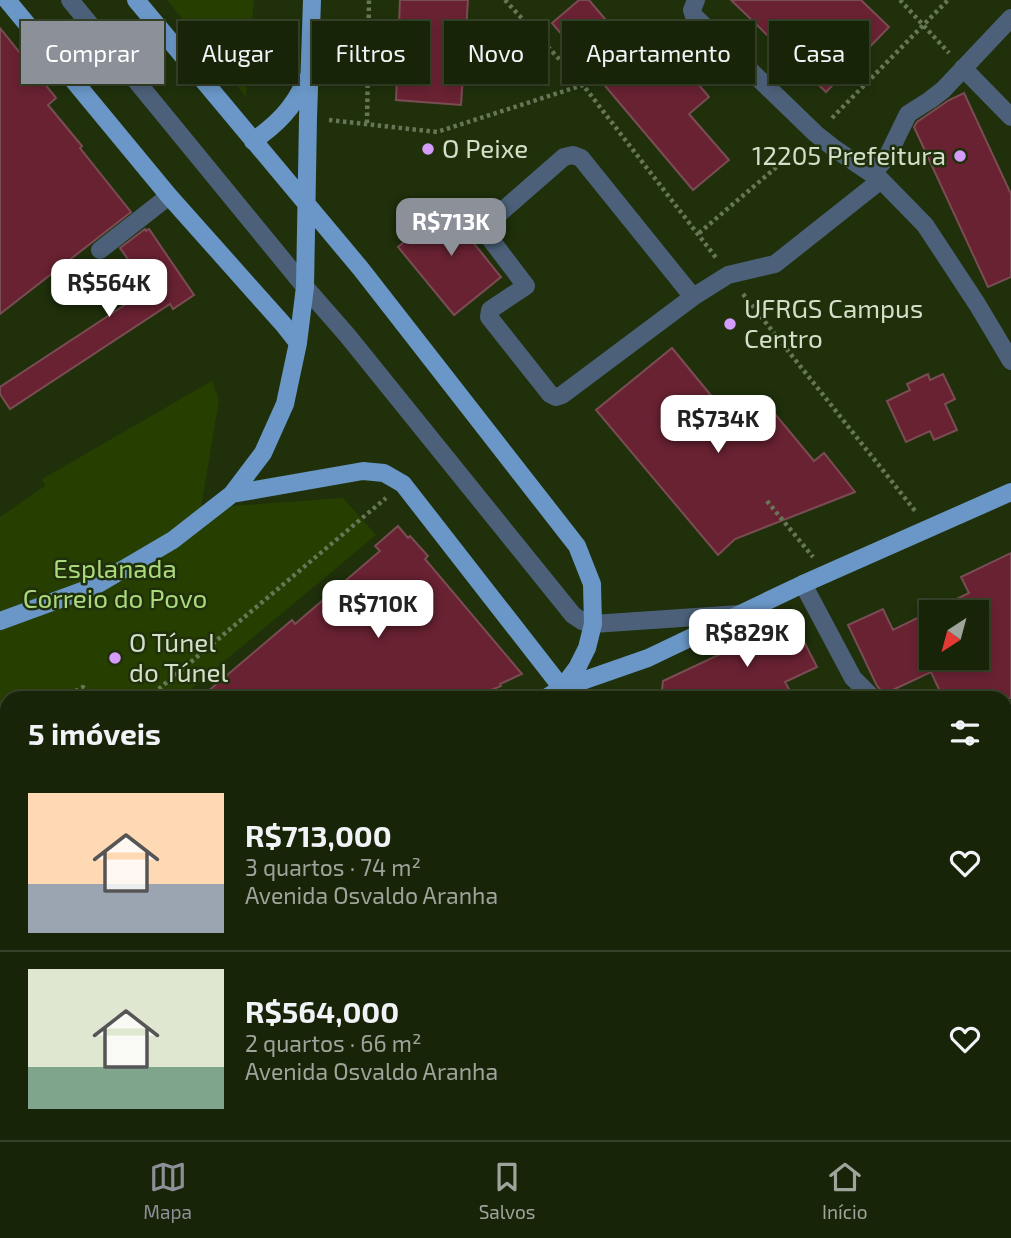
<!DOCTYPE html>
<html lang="pt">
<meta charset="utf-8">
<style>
:root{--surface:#172408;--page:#243016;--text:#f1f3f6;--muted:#9ea49c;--line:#364129;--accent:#8c9099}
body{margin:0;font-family:"Exo 2",sans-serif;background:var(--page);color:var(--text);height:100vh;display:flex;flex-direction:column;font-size:26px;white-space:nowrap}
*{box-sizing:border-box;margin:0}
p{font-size:23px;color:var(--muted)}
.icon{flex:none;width:38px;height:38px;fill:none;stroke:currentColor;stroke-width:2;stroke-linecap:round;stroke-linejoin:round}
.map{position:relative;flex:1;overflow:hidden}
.sheet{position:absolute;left:0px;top:691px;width:1012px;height:450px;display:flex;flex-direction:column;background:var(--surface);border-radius:21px 21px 0 0;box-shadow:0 4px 10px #0003,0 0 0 2px var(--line)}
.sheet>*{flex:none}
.guide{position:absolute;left:21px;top:21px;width:970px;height:63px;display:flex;gap:14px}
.needle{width:46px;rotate:216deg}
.tools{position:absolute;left:919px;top:600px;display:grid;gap:14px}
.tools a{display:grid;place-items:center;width:70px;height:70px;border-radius:0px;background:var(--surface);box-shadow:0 4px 10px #0003,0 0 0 2px var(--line);font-size:35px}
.price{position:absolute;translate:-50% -60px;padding:0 16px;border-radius:14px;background:#fff;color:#222;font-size:23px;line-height:46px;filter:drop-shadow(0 2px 4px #0008)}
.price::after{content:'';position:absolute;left:50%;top:42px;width:21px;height:16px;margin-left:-10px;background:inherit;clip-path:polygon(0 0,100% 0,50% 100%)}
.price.on{background:var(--accent);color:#fff}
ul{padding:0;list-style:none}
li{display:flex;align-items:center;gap:21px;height:175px;padding:0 28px}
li+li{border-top:2px solid var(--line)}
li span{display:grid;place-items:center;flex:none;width:196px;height:140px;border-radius:0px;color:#555}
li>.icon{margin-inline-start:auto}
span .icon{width:84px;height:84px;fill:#fffc;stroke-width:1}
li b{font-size:30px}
h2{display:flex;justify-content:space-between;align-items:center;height:84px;padding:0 28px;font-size:30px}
.pill{padding:0 24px;border-radius:0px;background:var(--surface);box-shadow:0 4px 10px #0003,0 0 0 2px var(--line);font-size:24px;line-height:63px}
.pill.on{background:var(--accent);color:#fff}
.tab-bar{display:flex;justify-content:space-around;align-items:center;height:98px;border-top:2px solid var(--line);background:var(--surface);font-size:19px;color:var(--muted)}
.tab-bar a{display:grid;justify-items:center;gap:4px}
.tab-bar .on{color:var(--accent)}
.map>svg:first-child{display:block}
</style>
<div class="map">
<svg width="1011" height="1140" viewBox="0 0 1011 1140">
<rect width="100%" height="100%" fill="#1f300b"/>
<path fill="#263f01" d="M167,0H254L246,97Z
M212,381L219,400L201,508L343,498L376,535L180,698H7V920L0,923V517L45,486L42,479Z"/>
<path fill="#692232" stroke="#7a4c53" stroke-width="2" fill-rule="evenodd" d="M400,0H468L461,105L396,100Z
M579,0H589L650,72L672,53L709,97L689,114L729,160L693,190L552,23Z
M731,0H861L889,27L826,92Z
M0,28L56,98L48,105L82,146L80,148L131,212L0,314Z
M964,93L1011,194V277L988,287L914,127L917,122L949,100Z
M455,201L474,224L475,238L472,241L501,277L454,315L398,247Z
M145,229L146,231L149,229L194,295L173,309L170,304L10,409L0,394V387L149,289L120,248Z
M672,348L732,421L761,397L814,461L824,453L855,492L735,539L718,555L596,410Z
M928,374L930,380L943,374L955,399L945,404L957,430L934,440L930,431L906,442L887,401L910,390L907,384Z
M398,526L408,538L410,536L428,556L425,559L522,674L500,684L501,686L472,698H200L292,620L295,624L380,551L375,546Z
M1011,553V698H943L931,672L884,694L877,686L848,625L883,609L893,630L969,593L961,577ZM931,612H976V658H931Z
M793,620L817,667L785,682L794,698H661L663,681Z"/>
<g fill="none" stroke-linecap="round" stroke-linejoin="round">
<path stroke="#677657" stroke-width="4.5" stroke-dasharray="3.5 3.5" stroke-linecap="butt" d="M505,0L582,84
M900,0L949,53
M832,118L948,0
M329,120L437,132L583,85L717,259
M367,123L369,0
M699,233L799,148
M743,294L916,512
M767,501L813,557
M63,698L83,687L94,698
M148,698L386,498
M926,698L938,693
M0,733L7,729"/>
<path stroke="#4c6179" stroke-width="18" d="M70,0L305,287L347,335L573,615L582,621L593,624L740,614
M696,0L692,10L694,16L816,134L835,149L881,180L925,225L977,304L1011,361
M963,68L1011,117
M872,174L887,157L908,114L930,100L943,90L1011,18
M100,250L169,196
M693,297L581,158L573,155L564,157L485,226V232L526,286L490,310L489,317L550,394L556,397L562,395L693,297L728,275L775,264L881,180
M803,584L853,678L873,698
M1004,786L1011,783
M1004,799L1009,811
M1004,999H1011
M978,1134L984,1140"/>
<path stroke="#6a97c7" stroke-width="18" d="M7,0L169,196L283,324L298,343
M136,0L361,269L577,546L592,584L593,624L587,648L577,668L562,688
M253,141C276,125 294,108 305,81
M232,494L363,471L384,473L403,484L562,688
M0,621L93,587L173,540L232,494L263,453L285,404L298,343L305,287L308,118L312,0
M546,698L562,688L648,658L803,584L1011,492
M0,836L7,837
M0,957L7,954"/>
</g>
<g fill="#d49cfb" stroke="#1f300b" stroke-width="2.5">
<circle cx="428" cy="149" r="7"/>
<circle cx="960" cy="156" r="7"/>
<circle cx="730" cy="324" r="7"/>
<circle cx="115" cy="658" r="7"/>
</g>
<g text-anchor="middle" stroke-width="5" stroke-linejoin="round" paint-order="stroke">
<g font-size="26" fill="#d3dfc9" stroke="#1f300b" text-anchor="start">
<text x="442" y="158">O Peixe</text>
<text x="946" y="165" text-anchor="end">12205 Prefeitura</text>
<text x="744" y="318">UFRGS Campus<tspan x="744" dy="30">Centro</tspan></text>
<text x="129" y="652">O Túnel<tspan x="129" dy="30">do Túnel</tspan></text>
</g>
<g font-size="26" fill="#abd97c" stroke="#1f300b">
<text x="115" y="578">Esplanada<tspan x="115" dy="30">Correio do Povo</tspan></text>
</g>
</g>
</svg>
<div class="tools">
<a><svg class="needle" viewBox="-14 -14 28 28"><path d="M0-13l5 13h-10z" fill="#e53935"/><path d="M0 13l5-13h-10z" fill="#9ea49c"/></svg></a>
</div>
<b class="price on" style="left:451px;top:258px">R$713K</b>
<b class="price" style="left:109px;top:319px">R$564K</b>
<b class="price" style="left:718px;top:455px">R$734K</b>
<b class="price" style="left:378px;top:640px">R$710K</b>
<b class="price" style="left:747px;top:669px">R$829K</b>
<div class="guide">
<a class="pill on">Comprar</a>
<a class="pill">Alugar</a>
<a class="pill">Filtros</a>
<a class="pill">Novo</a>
<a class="pill">Apartamento</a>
<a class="pill">Casa</a>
</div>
<section class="sheet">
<h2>5 imóveis<svg class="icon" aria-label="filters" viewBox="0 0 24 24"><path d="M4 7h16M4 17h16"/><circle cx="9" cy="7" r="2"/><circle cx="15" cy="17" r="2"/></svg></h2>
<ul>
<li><span style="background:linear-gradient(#ffd9b3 65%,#9aa5b1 0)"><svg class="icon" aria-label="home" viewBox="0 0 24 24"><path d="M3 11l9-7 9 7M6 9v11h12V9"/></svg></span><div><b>R$713,000</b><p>3 quartos · 74 m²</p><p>Avenida Osvaldo Aranha</p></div><svg class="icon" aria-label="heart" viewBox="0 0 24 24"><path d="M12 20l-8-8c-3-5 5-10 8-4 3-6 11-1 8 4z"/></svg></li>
<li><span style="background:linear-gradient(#dfe7d0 70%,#7fa58c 0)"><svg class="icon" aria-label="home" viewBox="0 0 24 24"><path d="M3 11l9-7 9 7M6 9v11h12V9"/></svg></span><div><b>R$564,000</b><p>2 quartos · 66 m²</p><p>Avenida Osvaldo Aranha</p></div><svg class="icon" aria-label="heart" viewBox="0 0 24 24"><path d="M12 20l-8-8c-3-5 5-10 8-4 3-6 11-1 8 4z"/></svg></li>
</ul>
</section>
</div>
<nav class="tab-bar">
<a class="on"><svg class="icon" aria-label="map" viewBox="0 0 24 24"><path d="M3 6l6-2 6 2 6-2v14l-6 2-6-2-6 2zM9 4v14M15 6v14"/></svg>Mapa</a>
<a><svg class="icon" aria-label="saved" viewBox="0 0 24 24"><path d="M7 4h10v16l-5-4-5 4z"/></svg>Salvos</a>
<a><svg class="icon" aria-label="home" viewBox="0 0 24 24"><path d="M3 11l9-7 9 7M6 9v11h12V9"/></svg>Início</a>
</nav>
